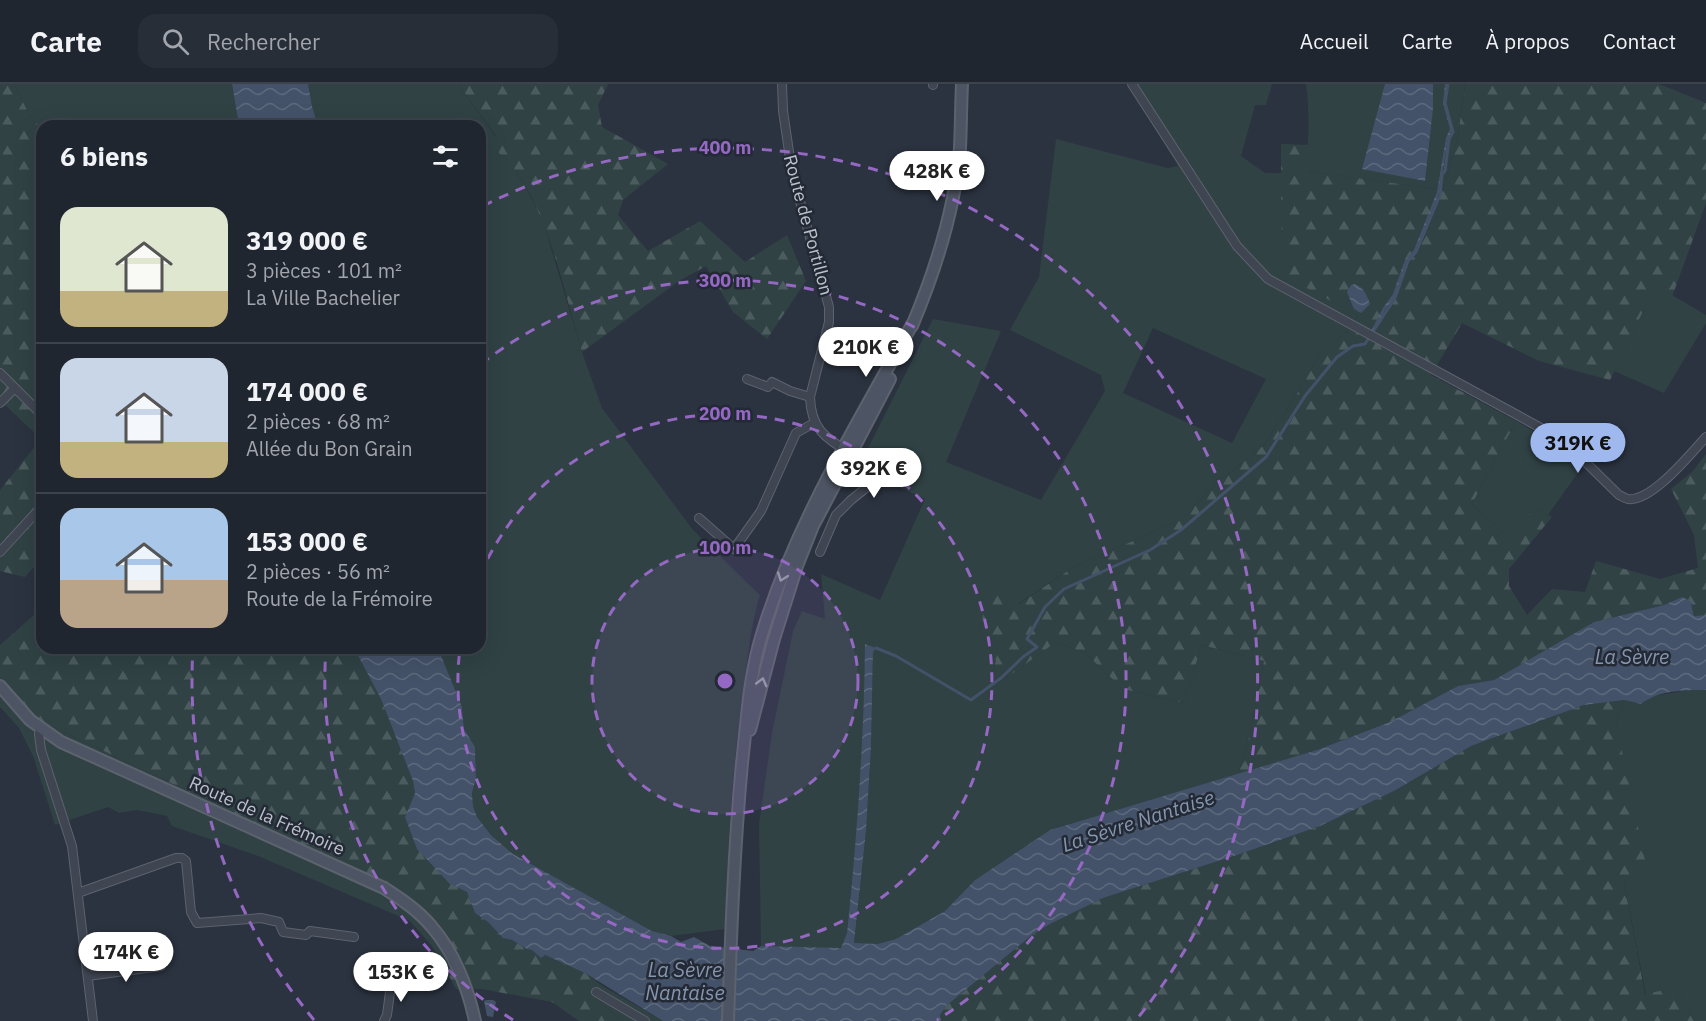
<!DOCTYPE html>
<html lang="fr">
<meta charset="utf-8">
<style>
:root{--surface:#202630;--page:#282e38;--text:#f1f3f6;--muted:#a2a5ab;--line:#3d434c;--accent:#9fb8ed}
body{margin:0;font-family:"IBM Plex Sans",sans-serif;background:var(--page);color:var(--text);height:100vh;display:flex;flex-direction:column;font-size:22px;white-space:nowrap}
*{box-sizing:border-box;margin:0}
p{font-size:20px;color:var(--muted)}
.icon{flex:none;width:33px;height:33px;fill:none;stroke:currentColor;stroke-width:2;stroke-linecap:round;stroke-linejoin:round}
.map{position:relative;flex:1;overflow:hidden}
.panel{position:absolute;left:36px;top:36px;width:450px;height:534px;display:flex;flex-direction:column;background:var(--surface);border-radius:18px;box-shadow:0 6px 24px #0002,0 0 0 2px var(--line)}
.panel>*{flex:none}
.price{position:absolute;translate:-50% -51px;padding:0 14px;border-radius:21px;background:#fff;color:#222;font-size:20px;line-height:39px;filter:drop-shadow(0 2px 3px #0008)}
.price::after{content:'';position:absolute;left:50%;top:36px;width:18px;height:14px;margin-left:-9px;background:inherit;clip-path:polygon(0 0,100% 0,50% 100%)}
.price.current{background:var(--accent);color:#111}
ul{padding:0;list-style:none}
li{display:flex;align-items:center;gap:18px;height:150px;padding:0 24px}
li+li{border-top:2px solid var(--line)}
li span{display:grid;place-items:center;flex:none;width:168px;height:120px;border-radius:18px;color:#555}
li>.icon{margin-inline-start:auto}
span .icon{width:72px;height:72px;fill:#fffc;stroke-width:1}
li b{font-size:26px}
h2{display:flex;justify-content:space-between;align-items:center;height:72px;padding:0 24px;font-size:26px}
header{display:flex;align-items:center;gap:36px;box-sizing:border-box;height:84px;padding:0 30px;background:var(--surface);border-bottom:2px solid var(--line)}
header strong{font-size:28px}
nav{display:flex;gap:33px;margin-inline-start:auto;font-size:21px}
.search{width:420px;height:54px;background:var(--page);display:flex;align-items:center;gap:15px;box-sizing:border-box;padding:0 21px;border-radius:18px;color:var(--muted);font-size:22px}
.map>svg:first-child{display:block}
</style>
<header>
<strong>Carte</strong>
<div class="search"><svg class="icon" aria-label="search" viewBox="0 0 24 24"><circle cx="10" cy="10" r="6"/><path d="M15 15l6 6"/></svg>Rechercher</div>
<nav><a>Accueil</a><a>Carte</a><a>À propos</a><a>Contact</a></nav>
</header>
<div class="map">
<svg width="1706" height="937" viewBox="0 0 1706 937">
<defs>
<pattern id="forest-firs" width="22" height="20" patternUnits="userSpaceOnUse" patternTransform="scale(1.5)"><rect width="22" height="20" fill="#304244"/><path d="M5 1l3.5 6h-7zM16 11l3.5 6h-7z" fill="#4c5c5e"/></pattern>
<pattern id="water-waves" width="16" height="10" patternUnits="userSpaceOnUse" patternTransform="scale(1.5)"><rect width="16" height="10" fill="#445269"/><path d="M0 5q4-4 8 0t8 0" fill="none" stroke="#5d697d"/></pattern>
</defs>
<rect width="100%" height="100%" fill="#2b3340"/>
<path fill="#304244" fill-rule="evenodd" d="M14,0H232L239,42H42V45L31,34Z
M308,0H458L496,53L489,60L511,80L524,100L543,137L582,268L602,324L693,446L760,511C751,541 748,571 744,602C732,683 728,763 725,845L671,852L652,847L513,770L491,751L477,733L473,722L472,709L476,694L475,663L464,645L462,623L438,564H480V42H318L312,22Z
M1136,0H1272L1266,21H1255L1241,72L1265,89H1281L1285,191L1358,231L1349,246L1318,273L1302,302L1263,362L1221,396L1180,436L1072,484L1018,520H1016L995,493L980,545L996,577L985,609L1056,558L1085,569L1123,605L1183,619L1202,561L1264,577L1250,650L1238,690L1050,746L975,796L945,827L896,855L877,860H854L866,747L871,664L873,567L876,564L866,560L861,705L847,849L841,865L761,862L759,740L772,649L793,547L802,527L825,535L821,490L880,516L925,415L858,384L933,235L1001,247L946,378L1041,416L1105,307L1101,291L1010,246L1039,193L1056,55L1168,84L1178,82L1132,7L1138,3ZM1153,244L1266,295L1232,359L1123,309Z
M1306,0H1465L1458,52L1443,106L1305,87C1309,58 1310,30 1306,0Z
M1660,204L1706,231V239L1664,309L1614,287L1647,219Z
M1516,337L1554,359L1580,386L1548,431L1535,424L1510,455L1472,420Z
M0,594L35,634L352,786L410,837L258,772L172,742L167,732L137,726L119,729L108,723L55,741L33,672L19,644L0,623Z
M1688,606H1706V937H1695L1675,904L1646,911L1624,799L1616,639L1624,616L1641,620L1650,613Z
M601,901L663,937H622L596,915Z"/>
<path fill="url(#forest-firs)" d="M0,0H14L31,34L42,45V473L25,493L0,487V406L41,355L0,316Z
M458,0H608L598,21L602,43L668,80L623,116L618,131L648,167L700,137L745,178L787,151L806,197L767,255L733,228L706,182L679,197L582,268C565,211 549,129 512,82C506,74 496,67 489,60L496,52Z
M1465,0H1659L1706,19V119L1672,213L1660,205L1647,219L1610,296L1539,277L1462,239L1431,291L1516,337L1472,420L1509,454L1535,424L1552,433L1509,485V502L1527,531L1552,505L1585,508L1596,477L1660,495L1698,484L1694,451L1671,405L1692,388L1706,370V531L1694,532L1691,520L1682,513L1664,521L1594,538L1494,596L1458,602L1390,638L1317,666L1238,690L1250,650L1264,577L1202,561L1183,619L1123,605L1085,569L1056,558L984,610L996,577L980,545L990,500L996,493L1016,520H1019L1072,484L1180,436L1221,396L1263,362L1302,302L1318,273L1349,246L1358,231L1284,192L1281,129V60L1309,61L1306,87L1443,106L1458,52Z
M42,524V564H354L381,615L413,697L415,709L405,733L450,799L467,808L475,829L488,838L503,854L512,856L527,865L532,866L541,874L545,871L585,889L601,901L596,915L622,937H579L552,918L482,905H456L432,862L410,837L352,786L35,634L0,594V561Z
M1624,616L1616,639L1646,781L1624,799L1645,910L1675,904L1695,937H941L940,931L946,922L1032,851L1050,840L1103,814L1237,771L1320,742L1394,707L1471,662L1498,652L1584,621Z"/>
<path fill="url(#water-waves)" d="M232,0H308L312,22L318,42H239Z
M1385,0H1433V24L1425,97L1362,85Z
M1445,0H1448V2L1445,21L1452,46L1448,55L1439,109L1416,167L1407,175L1397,208L1385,226L1373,248L1371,247L1383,224L1393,210L1405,176L1414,166L1437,108L1446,54L1450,45L1443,19Z
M1355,200C1364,204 1367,211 1370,220L1361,229L1354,225L1347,208L1351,201Z
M1682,513L1696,520H1691L1694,532L1706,531V606C1684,606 1659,606 1641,620L1624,616L1584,621L1498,652L1471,662L1394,707L1320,742L1237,771L1103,814L1050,840L1032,851L946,922L940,931L941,937H663L585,889L545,871L541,874L532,866L527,865L512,856L503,854L488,838L475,829L467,808L450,800L417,765L405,733L415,709L413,697L381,615L354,564H438L462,623L464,645L475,663L476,694L472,709L473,722L477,733L491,751L513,770L652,847L671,852L681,858L694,853L710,862L753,867L761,862L841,864L847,849C857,752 864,657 865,560L876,564L873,568L871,664L866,747L854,859L877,860L896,855L945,827L975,796L1050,746L1317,666L1390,638L1458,602L1494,596L1594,538L1664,521Z
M486,916H493L496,918L493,933L487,932L484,917Z"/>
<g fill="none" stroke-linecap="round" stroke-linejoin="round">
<path stroke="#445269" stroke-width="3" d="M876,564L896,572L971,616L1001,594L1023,573L1037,563L1027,555L1045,523L1064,505L1150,466L1181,446L1252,385L1266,373L1305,312L1337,273L1353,262L1365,260L1395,214L1408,177L1416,168L1440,111L1442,90L1445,87L1449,55L1453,48L1445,19L1448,0"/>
<g stroke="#5d636e" stroke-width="10">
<path id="street" d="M782,0L783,27L792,88L829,223V238L810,313C811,346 826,354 852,370C860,375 868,378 873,387L871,400L851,416L836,431L820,468
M1132,0L1237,162L1268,195L1563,356L1619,411C1622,412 1624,414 1628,415C1652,418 1691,369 1706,353
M933,1V0
M0,289L42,331
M747,295L768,303L772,298L790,307L810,313
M0,319L15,304
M699,434L734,465L761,427L796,349L814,339
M0,468L42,422
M40,645L39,650L41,666L72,762L93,937
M78,809L176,774H182L186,777L191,828L197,839L261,834L279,838L283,848L306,851L310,847L354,853
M88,892L161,882
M596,908L645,937
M384,937L387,931L392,893"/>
</g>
<g stroke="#5d636e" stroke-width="14">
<path id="secondary" d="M912,242C936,185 955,126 960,64C961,43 961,21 962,0
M0,602L30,636L61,658L384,804C401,815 419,827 432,843C454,868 468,904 475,937
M750,646L774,555L797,482L813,442L890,295
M728,937C731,851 734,765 742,679C747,636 749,592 762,550C796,438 858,339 914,237"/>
</g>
<use href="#street" stroke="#3f4551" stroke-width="8"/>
<use href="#secondary" stroke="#4d5463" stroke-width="10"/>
</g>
<defs><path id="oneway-chevron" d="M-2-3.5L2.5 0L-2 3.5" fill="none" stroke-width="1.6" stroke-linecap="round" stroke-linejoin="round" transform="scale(1.5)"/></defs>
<g stroke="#959ba7">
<use href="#oneway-chevron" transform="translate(782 493) rotate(110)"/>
<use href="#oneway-chevron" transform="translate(762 598) rotate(-75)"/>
</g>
<circle cx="725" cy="597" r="133" fill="#9568c4" fill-opacity=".12"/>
<g fill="none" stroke="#9568c4" stroke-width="3" stroke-dasharray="10 8">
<circle cx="725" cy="597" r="133"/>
<path d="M480 491A267 267 0 1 1 460 564"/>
<path d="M513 936A400 400 0 0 1 326 566M481 280A400 400 0 1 1 937 936"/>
<path d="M314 936A533 533 0 0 1 193 564M483 122A533 533 0 0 1 1136 936"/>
</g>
<g text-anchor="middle" stroke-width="5" stroke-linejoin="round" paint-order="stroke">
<g font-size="18" fill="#bcc1cb" stroke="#232a36">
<text transform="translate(808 141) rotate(75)" y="6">Route de Portillon</text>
<text transform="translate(267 732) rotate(24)" y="6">Route de la Frémoire</text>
</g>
<g font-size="20" font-style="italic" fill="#8696ae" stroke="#232a36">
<text x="1632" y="580">La Sèvre</text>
<text transform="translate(1138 737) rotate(-18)" y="7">La Sèvre Nantaise</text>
<text x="685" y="893">La Sèvre<tspan x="685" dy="23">Nantaise</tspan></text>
</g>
</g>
<circle cx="725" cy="597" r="9" fill="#9568c4" stroke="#232a36" stroke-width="3"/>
<g font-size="18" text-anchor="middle" font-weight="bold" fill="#9568c4" stroke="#232a36" stroke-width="5" stroke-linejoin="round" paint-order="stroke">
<text x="725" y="70">400 m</text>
<text x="725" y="203">300 m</text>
<text x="725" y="336">200 m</text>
<text x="725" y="470">100 m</text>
</g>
</svg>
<b class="price" style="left:937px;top:118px">428K €</b>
<b class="price" style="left:866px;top:294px">210K €</b>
<b class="price current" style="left:1578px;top:390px">319K €</b>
<b class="price" style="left:874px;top:415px">392K €</b>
<b class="price" style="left:126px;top:899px">174K €</b>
<b class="price" style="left:401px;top:919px">153K €</b>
<section class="panel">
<h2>6 biens<svg class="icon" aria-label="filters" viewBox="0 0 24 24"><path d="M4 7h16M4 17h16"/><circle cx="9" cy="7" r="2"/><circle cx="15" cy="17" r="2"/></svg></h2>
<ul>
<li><span style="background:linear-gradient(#dfe7d0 70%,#c2b280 0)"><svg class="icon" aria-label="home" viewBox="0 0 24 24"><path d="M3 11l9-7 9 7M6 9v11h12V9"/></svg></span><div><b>319 000 €</b><p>3 pièces · 101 m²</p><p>La Ville Bachelier</p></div></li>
<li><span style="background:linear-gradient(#c9d6e8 70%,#c2b280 0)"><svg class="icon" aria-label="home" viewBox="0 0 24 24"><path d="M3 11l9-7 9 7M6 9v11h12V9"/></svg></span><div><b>174 000 €</b><p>2 pièces · 68 m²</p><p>Allée du Bon Grain</p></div></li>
<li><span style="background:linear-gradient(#a9c7e8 60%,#b9a48a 0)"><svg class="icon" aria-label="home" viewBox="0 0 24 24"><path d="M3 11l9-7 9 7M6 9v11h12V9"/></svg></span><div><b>153 000 €</b><p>2 pièces · 56 m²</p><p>Route de la Frémoire</p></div></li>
</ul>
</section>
</div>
